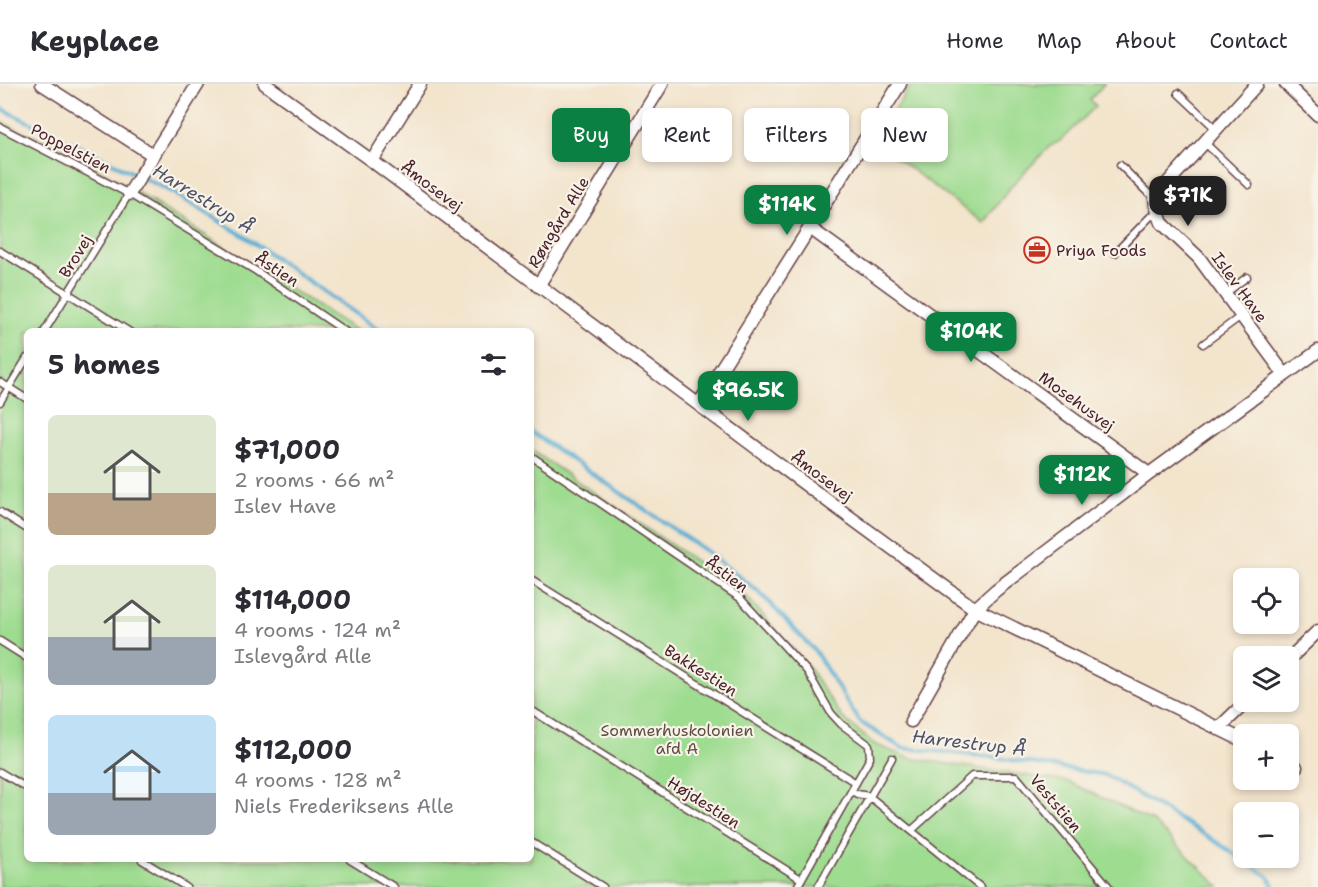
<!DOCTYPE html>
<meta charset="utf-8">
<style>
:root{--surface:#fff;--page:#f7f7f7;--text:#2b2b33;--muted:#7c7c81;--line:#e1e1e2;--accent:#0b8043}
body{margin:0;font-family:"Shantell Sans",sans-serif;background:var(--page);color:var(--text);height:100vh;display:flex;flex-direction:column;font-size:22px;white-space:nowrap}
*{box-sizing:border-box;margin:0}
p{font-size:20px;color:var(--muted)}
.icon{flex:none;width:33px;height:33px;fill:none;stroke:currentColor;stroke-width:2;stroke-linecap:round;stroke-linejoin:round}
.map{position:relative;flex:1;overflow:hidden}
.details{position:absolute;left:24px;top:244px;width:510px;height:534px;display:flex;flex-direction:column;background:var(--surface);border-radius:9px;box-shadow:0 3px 9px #0003}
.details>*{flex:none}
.top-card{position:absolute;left:552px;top:24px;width:570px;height:54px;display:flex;gap:12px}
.fabs{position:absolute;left:1233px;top:484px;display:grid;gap:12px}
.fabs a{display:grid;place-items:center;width:66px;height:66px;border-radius:9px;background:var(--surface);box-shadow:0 3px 9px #0003;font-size:30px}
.price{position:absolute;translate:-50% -51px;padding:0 14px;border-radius:12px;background:var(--accent);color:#fff;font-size:20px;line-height:39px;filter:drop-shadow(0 2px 3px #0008)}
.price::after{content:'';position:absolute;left:50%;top:36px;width:18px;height:14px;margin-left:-9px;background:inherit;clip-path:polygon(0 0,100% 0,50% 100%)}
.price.selected{background:#222;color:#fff}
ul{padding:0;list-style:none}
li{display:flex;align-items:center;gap:18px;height:150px;padding:0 24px}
li span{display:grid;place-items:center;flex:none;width:168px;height:120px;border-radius:9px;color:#555}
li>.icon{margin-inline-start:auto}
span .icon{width:72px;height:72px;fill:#fffc;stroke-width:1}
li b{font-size:26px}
h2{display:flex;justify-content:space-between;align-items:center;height:72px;padding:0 24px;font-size:26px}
.tag{padding:0 21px;border-radius:9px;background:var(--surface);box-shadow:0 3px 9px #0003;font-size:21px;line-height:54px}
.tag.selected{background:var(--accent);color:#fff}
header{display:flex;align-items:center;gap:36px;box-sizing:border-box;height:84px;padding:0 30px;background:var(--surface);border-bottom:2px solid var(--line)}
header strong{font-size:28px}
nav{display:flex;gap:33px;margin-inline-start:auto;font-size:21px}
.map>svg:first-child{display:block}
</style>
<header>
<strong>Keyplace</strong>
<nav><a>Home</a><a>Map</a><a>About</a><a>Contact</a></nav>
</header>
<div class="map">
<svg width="1318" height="803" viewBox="0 0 1318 803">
<rect width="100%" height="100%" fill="#f7f3e8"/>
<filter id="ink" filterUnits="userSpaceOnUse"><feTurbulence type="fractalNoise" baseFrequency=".0167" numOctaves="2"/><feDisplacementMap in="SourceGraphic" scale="12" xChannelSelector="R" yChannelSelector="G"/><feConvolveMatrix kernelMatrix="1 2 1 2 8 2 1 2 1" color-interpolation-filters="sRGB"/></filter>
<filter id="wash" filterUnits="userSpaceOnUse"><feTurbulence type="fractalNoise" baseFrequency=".008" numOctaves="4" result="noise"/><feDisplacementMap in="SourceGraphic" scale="24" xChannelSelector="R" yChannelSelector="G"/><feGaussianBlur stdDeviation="1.35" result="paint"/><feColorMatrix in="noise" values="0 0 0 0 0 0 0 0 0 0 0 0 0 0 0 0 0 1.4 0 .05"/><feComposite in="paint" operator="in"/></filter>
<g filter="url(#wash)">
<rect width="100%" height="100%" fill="#f3e4cc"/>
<path fill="#9edc90" stroke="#747e5e" stroke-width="1.5" d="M911,0H1104L1090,16L1096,22L1060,57L1050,62L1013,100L983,139L875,58Z
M0,38L63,65L135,107L357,247L27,248V776H531V366L744,510L807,581L842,633L874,660L909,674L1069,698L1153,738L1220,803H0Z"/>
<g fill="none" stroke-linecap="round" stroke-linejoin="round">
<path stroke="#57aed4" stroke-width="4" d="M0,24L174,109L244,152L382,248
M531,348L706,467L759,508L815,567L860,638L902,664L993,673L1106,691L1207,752L1268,792L1274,803"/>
</g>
</g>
<g filter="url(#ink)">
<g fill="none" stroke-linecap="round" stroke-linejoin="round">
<g stroke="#633d43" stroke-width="9">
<path id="service" d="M1178,9L1216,45
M0,43L129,110L256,187L346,248
M1204,58L1249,101
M1120,81L1146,107L1155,113
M0,167L130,248
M1115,169L1150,133L1159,130
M1225,210L1247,193
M44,248L129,110
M1203,260L1241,232
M0,298L27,315
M0,318L27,274
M531,372L740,514L807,587L831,629L841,640L869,661L870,674L797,803
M0,428L27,445
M531,496L856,699
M0,557L27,574
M531,626L801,795
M0,688L27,704
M852,707L857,710L869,712L980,803
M912,746L972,692H1016L1109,803
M531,758L603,803
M142,776L186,803
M350,776L394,803
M818,803L892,674"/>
</g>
<g stroke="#633d43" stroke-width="15">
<path id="minor" d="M42,0L153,71
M265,0L372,77L825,415L975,525L1244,657
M1257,0L1155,113L1156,122L1162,139L1199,174L1285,291
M1286,0L1318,31
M372,77L420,0
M129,110L198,0
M810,144L1149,390
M538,202L662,0
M699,320L900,0
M1288,576L1318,547
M911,637L975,525L996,506L1149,390L1318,267
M1218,645L1246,618
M1288,679L1296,683"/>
</g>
<use href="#service" stroke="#fff" stroke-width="6"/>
<use href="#minor" stroke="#fff" stroke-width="12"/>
</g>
</g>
<defs>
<g id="office-ring" transform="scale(1.35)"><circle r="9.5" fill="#f7f3e8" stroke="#c8321e" stroke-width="1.5"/><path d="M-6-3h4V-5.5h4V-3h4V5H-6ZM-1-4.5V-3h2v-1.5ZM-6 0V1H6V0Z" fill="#c8321e"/></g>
</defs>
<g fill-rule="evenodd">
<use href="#office-ring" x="1037" y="166"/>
</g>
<g text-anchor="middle" stroke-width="4.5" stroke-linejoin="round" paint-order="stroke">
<g font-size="16" fill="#4a1f2b" stroke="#f7f3e8">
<text transform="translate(71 64) rotate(28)" y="6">Poppelstien</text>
<text transform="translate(432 102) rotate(37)" y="6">Åmosevej</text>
<text transform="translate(558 138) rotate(-59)" y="6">Røngård Alle</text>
<text transform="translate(75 172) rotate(-58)" y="6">Brovej</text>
<text transform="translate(277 185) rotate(33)" y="6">Åstien</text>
<text transform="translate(1240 203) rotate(54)" y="6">Islev Have</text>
<text transform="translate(1077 317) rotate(36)" y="6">Mosehusvej</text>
<text transform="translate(822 392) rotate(37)" y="6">Åmosevej</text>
<text transform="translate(727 490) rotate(36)" y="6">Åstien</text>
<text transform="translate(701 586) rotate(32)" y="6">Bakkestien</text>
<text transform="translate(704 718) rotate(32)" y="6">Højdestien</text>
<text transform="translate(1056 719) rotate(50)" y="6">Veststien</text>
</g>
<g font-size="16" fill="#4a1f2b" stroke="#f7f3e8" text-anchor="start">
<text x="1056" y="172">Priya Foods</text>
</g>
<g font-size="16" fill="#5f4e44" stroke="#f7f3e8">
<text x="677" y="652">Sommerhuskolonien<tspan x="677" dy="18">afd A</tspan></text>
</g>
<g font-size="18" font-style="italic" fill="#4f5166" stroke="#f7f3e8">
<text transform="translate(203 115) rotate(32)" y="6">Harrestrup Å</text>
<text transform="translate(969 659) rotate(7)" y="6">Harrestrup Å</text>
</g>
</g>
</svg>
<div class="fabs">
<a><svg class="icon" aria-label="locate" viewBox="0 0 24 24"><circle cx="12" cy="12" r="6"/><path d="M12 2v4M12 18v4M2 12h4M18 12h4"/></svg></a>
<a><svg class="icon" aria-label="layers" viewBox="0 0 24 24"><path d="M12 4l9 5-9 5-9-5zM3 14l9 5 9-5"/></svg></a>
<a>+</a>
<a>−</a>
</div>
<b class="price selected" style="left:1188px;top:143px">$71K</b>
<b class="price" style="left:787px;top:152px">$114K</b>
<b class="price" style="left:971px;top:279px">$104K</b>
<b class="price" style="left:748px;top:338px">$96.5K</b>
<b class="price" style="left:1082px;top:422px">$112K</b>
<div class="top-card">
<a class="tag selected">Buy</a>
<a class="tag">Rent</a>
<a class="tag">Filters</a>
<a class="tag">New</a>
</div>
<section class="details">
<h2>5 homes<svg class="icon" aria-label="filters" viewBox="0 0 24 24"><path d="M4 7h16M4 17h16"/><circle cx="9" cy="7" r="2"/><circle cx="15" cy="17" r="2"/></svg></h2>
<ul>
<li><span style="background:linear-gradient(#dfe7d0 65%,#b9a48a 0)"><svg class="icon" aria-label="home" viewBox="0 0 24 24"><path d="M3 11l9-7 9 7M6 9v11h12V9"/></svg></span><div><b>$71,000</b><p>2 rooms · 66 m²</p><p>Islev Have</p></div></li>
<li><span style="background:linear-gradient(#dfe7d0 60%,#9aa5b1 0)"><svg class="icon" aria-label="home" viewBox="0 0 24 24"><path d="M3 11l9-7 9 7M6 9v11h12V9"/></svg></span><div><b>$114,000</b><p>4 rooms · 124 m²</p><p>Islevgård Alle</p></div></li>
<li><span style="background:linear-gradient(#bfe0f5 65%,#9aa5b1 0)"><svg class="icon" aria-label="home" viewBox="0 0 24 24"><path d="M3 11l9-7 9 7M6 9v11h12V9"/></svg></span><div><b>$112,000</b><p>4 rooms · 128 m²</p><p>Niels Frederiksens Alle</p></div></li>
</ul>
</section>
</div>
